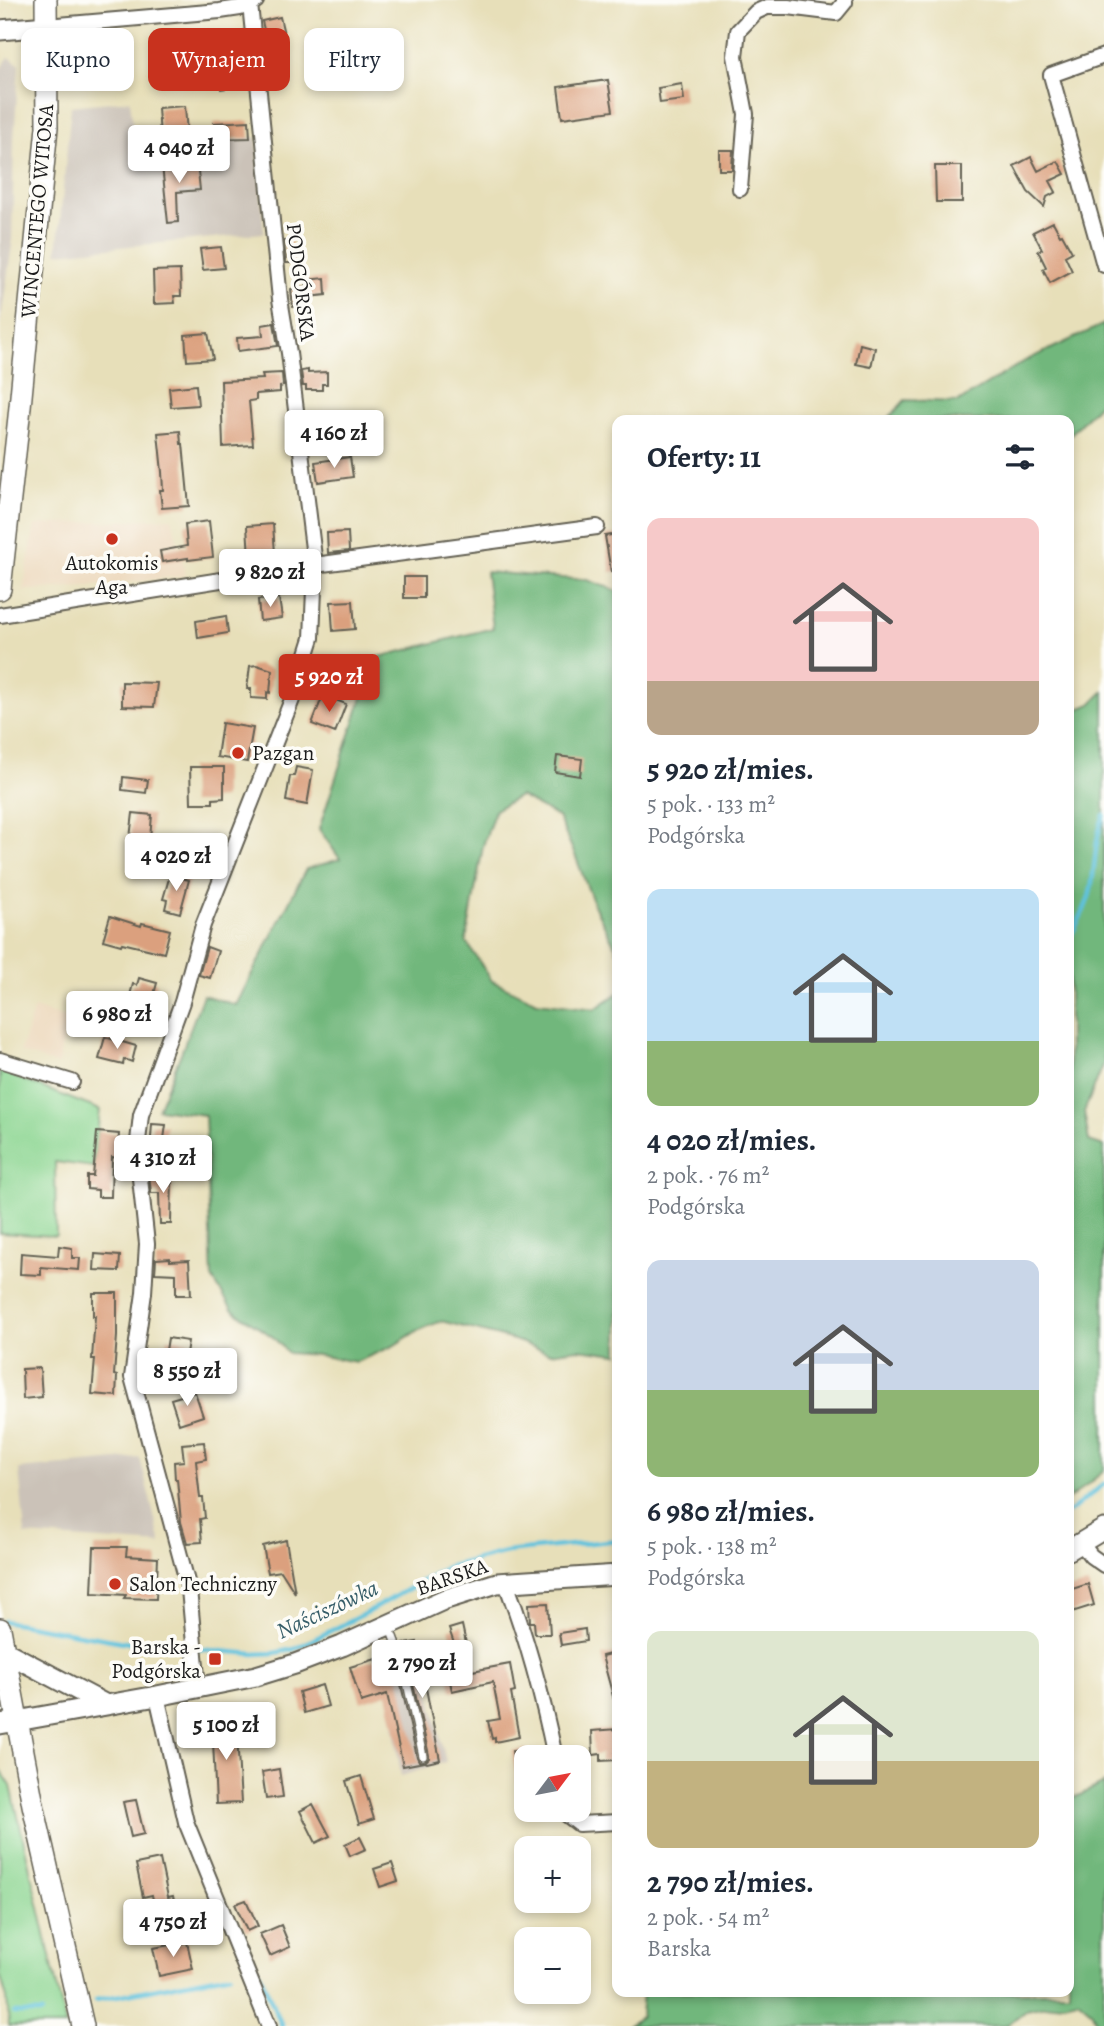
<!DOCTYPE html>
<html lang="pl">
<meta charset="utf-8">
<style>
:root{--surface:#fff;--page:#f6f6f7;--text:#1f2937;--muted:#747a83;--accent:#c8321e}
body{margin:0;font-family:Alegreya,serif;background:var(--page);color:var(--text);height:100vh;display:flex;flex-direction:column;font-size:26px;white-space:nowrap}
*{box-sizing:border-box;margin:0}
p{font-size:23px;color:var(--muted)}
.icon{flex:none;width:38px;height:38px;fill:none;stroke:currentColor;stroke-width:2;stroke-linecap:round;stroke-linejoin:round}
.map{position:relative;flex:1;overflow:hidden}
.side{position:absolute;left:612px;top:415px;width:462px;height:1582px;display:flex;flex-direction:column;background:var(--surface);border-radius:14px;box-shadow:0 4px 10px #0003}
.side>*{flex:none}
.guide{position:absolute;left:21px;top:28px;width:486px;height:63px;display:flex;gap:14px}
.needle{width:46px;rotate:58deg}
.tools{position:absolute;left:514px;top:1745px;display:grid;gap:14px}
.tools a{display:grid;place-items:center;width:77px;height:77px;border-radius:14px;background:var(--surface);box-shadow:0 4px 10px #0003;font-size:35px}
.price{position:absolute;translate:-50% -60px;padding:0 16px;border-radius:7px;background:#fff;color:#222;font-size:23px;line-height:46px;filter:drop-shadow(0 2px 4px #0008)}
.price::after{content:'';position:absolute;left:50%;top:42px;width:21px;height:16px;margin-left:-10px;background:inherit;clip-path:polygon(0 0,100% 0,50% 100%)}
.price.selected{background:var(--accent);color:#fff}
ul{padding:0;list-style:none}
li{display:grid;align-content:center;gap:14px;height:371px;padding:0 35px}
li span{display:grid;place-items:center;height:217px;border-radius:14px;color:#555}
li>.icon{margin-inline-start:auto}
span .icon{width:126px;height:126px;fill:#fffc;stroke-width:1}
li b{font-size:30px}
h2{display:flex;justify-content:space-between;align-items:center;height:84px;padding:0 35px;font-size:30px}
.chip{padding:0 24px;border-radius:14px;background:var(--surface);box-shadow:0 4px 10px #0003;font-size:24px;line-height:63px}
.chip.selected{background:var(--accent);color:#fff}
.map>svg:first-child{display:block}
</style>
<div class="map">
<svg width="1104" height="2026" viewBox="0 0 1104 2026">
<rect width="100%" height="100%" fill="#fdfcf7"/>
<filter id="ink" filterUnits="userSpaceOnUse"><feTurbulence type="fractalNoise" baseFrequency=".0143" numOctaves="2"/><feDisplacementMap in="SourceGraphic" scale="14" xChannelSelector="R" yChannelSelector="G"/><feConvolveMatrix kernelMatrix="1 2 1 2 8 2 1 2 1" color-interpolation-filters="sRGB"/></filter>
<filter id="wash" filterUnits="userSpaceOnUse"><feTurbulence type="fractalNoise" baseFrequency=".00686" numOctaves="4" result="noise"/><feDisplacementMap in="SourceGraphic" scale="28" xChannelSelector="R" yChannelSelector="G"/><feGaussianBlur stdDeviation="1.57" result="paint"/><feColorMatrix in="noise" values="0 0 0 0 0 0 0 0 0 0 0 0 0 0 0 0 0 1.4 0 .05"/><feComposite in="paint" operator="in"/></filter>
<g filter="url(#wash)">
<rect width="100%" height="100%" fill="#e7dfb9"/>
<path fill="#ecd7ba" d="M172,518L186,576L84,587L23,590L35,525Z
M34,1008L68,1019L58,1065L20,1052Z"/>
<path fill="#cbc2b8" d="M9,57L19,64L14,139L12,245L0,326V69Z
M130,100L136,153L257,137L264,233L57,253L71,106Z
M140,1458L161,1544L25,1535L19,1469Z
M417,1638L446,1762L401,1776L389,1698L380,1654Z"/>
<path fill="#8cd692" stroke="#547957" stroke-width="2" d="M0,1071L100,1110L93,1167L55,1162L56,1236L0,1233Z
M0,1769L11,1786L66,2026H9L7,1998L0,1975Z"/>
<path fill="#71b77c" stroke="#466a4c" stroke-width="2" d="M1104,324V399L1069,436V420H887L905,400L958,402L1025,361Z
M486,572L587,580L618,591V952L595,907L575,855L558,817L520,796L495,810L483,846L466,941L492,981L537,1002L595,1009L618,993V1354L578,1349L550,1353L514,1340L441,1321L417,1331L393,1346L356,1362L317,1355L288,1353L273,1337L232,1309L212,1278L205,1115L158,1109L180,1056L203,995L236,1005L306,869L340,859L319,829L375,658L493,628Z
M1104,691V1063L1084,1112L1089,1141L1104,1146V1471L1069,1499V713L1091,704Z
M1104,1783V2026H1098L1092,2012L1078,2000L1026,2010L1006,2026H628L641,2016L643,1992H1069V1798L1078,1796Z"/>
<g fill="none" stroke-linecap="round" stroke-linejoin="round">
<path stroke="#5fc2dd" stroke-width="4.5" d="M1069,939C1077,924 1086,909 1090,893C1096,867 1094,840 1104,815
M1069,1512L1104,1484
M4,1621L129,1643L254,1654L274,1653L294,1649L364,1614L447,1567L506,1552L618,1540
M257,1967L282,2026
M96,2000L231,1974
M14,2013H42"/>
</g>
<g id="blocks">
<path fill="#dba07e" d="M280,17L285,38L267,43L262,21Z
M234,56L237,87L221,89L218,58Z
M608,80L613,111L562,118L558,87Z
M682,84L684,100L660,103L658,88Z
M185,106L187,134L160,136L158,108Z
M249,121L250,138L215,139L214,123Z
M719,150H733L732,170H719Z
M1031,157L1038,171L1058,161L1065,174L1050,181L1056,192L1047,197L1044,207L1028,192L1014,166Z
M197,162L200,190L177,192L178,222L168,223L162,165Z
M935,166H962V202H936Z
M1053,222L1060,235L1062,234L1072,252L1065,256L1072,271L1050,283L1043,269L1046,267L1038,251L1042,249L1033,232Z
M284,241H291L293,263H286Z
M221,247L224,268L203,270L200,249Z
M180,270L181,296H174L175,303L154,304L153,271Z
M325,278L326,295L308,297L309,305L293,307L291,289L307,287L306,280Z
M274,323L278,346L238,351L237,338L263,336L262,325Z
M208,333L213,359L187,361L185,335Z
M860,344L875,348L871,367L856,364Z
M308,370V373L327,372V384H322V390H306V386H303L301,371Z
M282,373L283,386L280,387V392L256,394V400L249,401L253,445L223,447L221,381L263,379L262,374Z
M196,385L198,405L171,407L169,388Z
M320,416L322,436L309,438L307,417Z
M180,431L181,444H183L189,506L162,508L160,490H163L162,472L158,433Z
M350,457L353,477L318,482L315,462Z
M209,521L213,557L188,560V558L162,562L160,551L187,546L185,524Z
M273,524L275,554L249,556L247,526Z
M348,532L349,551L328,553L327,533Z
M618,534V571L611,572L605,536Z
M404,577H424V598H404Z
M279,598L282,618L260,621L258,600Z
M353,601L355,629L333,631L331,602Z
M226,616L228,633L198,638L196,621Z
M257,665L272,670L270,693L267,692V699L251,698V689H247L250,666Z
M122,682L157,683L154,707L122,706Z
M323,695L346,704L335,733L312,724Z
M222,723L253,728L247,762L217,757Z
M557,756L582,759L580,776L555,772Z
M190,767H224V798L213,799V803H191Z
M296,767L313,770L307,805L286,801L290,776H294Z
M123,777L148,780L146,793L122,790Z
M133,813L152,815L150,839L130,838Z
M170,875L189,880L180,913L165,909L167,900L163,899Z
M110,916L141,926L142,923L170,930L164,953L122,943L121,945L103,940Z
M207,947L218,951L210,978L199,975Z
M139,978L157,983L151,1005L129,999L133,984L137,985Z
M105,1037L136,1046L132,1062L124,1059L123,1065L99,1059Z
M152,1124L166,1125L164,1139H182L181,1153L150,1151Z
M97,1132L119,1134L117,1158L112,1157L111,1197H98V1190L87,1189V1176H93Z
M149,1174H172L171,1224H160L159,1193H151Z
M59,1246L72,1248V1258H80L79,1270L41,1267V1275L20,1274L21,1253L58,1256Z
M95,1254L120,1256L119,1271L94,1270Z
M170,1258V1261L189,1260L191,1295H176V1274L155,1273L156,1259Z
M93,1293H117V1336L114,1375L117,1376L116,1396L92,1394L95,1359H92L95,1316H93Z
M168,1338L188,1341L184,1366L164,1363Z
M40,1368L42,1397L23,1399L22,1369Z
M195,1392L203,1416L179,1424L171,1399Z
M204,1442L206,1459L196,1461L200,1498H203L205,1518L200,1519L202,1542L187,1543L181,1522L177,1479H175L174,1462L184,1461L182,1444Z
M286,1540L295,1593L281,1571L268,1573L263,1546Z
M94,1547H127L126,1556L158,1558L156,1599L124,1598L126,1595L92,1593Z
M1088,1584L1094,1605L1069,1613V1590Z
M548,1603L550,1634H535L534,1622H530L529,1604Z
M462,1625L472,1671L510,1664L515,1692L511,1693L519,1737L495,1742V1738L492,1739L488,1721L500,1719L493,1682L452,1691L446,1661L459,1658L449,1629Z
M585,1629L586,1641L561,1645L559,1633Z
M417,1642L440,1760L427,1763L425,1762L429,1758V1755L404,1644Z
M618,1652V1700H614L602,1656Z
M376,1659L378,1666L396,1662L417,1757L419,1761L424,1762L403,1766L387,1694L361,1702L350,1667Z
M322,1685L328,1706L304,1713L299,1692Z
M236,1719L241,1803L216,1804L212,1720Z
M270,1722L272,1743L258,1745L255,1724Z
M618,1729V1753H615L616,1760L601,1761V1754L593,1755L592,1731Z
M527,1749V1797H519L512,1751Z
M279,1769L283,1797L266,1799L262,1772Z
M361,1776L374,1819L359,1824L346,1781Z
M136,1800L144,1834L131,1837L123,1802Z
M313,1804L330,1836L316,1843L300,1811Z
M360,1837L366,1849L350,1856L345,1844Z
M160,1859L168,1897L173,1896L178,1919L158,1923L152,1895L143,1897L136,1864Z
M392,1863L398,1881L380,1887L374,1869Z
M246,1900L258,1926L247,1931L235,1904Z
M281,1925L290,1947L270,1956L260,1934Z
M187,1942L193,1969L159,1976L153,1948Z"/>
</g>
</g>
<g filter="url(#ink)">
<use href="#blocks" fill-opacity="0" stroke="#636053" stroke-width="2"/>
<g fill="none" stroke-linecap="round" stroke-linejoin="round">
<g stroke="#636053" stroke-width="10">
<path id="lane" d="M389,1626L402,1660L423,1756"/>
</g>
<g stroke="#636053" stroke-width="18">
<path id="street" d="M47,26L220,11L240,8L256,1
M1104,56L1051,75L1104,265
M740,189L746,114L735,56L738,31L756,12L767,7H788L836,13L845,2L844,0
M0,615L315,565L597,527
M0,1060L72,1082
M1081,1543L1091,1556L1104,1565
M506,1583C527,1639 543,1698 555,1757
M198,1688L189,1589L132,1377L144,1293L147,1244L137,1150L141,1115L182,1002L203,925L295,692L312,638L315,565L289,353L280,299L250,4
M157,1696L186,1822L269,2026
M565,1810L566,1814L579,1824L618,1822"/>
</g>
<g stroke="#636053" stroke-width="23">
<path id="secondary" d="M0,30L47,26
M1069,1550L1104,1529
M4,1651L106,1705
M0,1724L157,1696L256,1676L295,1664L342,1646L443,1600L497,1583L618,1575"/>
</g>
<g stroke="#636053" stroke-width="24">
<path id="primary" d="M0,589L19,417L47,127L46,0
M0,1629L33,1805L83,2026"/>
</g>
<use href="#lane" stroke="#fff" stroke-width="7"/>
<use href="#street" stroke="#fff" stroke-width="14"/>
<use href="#secondary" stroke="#fff" stroke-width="19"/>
<use href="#primary" stroke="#fff" stroke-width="21"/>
</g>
</g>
<g fill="#c8321e" stroke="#fdfcf7" stroke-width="2.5">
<circle cx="112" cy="539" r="7"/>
<circle cx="238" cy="753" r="7"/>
<circle cx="115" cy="1584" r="7"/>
<rect x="208" y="1652" width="14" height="14" rx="3.5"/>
</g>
<g text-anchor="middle" stroke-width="7" stroke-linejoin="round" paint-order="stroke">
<g font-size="21" fill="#1c1c1c" stroke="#fdfcf7">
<text transform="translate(37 211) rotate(-85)" y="7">WINCENTEGO WITOSA</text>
<text transform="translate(301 282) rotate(83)" y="7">PODGÓRSKA</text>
<text transform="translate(452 1577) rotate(-19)" y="7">BARSKA</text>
</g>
<g font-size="21" fill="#1c1c1c" stroke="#fdfcf7" text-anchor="start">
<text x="112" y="570" text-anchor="middle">Autokomis<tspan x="112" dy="24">Aga</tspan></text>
<text x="252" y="760">Pazgan</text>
<text x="129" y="1591">Salon Techniczny</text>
<text x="201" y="1654" text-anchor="end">Barska -<tspan x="201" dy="24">Podgórska</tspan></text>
</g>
<g font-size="23" font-style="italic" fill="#375e69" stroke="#fdfcf7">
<text transform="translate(327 1609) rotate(-25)" y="8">Naściszówka</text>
</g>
</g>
</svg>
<div class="tools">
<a><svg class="needle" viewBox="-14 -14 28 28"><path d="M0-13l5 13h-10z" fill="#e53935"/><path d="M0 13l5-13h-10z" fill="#747a83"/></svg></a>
<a>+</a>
<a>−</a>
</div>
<b class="price" style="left:179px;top:185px">4 040 zł</b>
<b class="price" style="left:334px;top:470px">4 160 zł</b>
<b class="price" style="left:270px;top:609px">9 820 zł</b>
<b class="price selected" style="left:329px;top:714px">5 920 zł</b>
<b class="price" style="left:176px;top:893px">4 020 zł</b>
<b class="price" style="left:117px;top:1051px">6 980 zł</b>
<b class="price" style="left:163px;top:1195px">4 310 zł</b>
<b class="price" style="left:187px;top:1408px">8 550 zł</b>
<b class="price" style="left:422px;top:1700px">2 790 zł</b>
<b class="price" style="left:226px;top:1762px">5 100 zł</b>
<b class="price" style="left:173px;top:1959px">4 750 zł</b>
<div class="guide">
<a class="chip">Kupno</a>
<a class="chip selected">Wynajem</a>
<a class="chip">Filtry</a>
</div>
<section class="side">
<h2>Oferty: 11<svg class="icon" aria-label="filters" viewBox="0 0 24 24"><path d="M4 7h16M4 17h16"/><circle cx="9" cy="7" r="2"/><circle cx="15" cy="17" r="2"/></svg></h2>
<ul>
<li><span style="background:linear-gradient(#f6c9c9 75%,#b9a48a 0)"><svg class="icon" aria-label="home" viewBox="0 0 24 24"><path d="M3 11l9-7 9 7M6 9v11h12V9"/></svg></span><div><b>5 920 zł/mies.</b><p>5 pok. · 133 m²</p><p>Podgórska</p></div></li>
<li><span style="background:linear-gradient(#bfe0f5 70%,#8fb573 0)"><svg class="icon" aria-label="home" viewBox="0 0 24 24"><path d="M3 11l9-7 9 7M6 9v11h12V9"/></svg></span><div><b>4 020 zł/mies.</b><p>2 pok. · 76 m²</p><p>Podgórska</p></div></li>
<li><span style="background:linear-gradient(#c9d6e8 60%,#8fb573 0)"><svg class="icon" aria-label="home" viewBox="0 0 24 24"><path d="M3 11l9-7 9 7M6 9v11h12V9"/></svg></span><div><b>6 980 zł/mies.</b><p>5 pok. · 138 m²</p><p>Podgórska</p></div></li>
<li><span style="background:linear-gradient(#dfe7d0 60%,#c2b280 0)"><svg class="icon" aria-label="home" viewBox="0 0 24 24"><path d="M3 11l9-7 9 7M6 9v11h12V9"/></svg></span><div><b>2 790 zł/mies.</b><p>2 pok. · 54 m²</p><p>Barska</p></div></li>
</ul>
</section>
</div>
